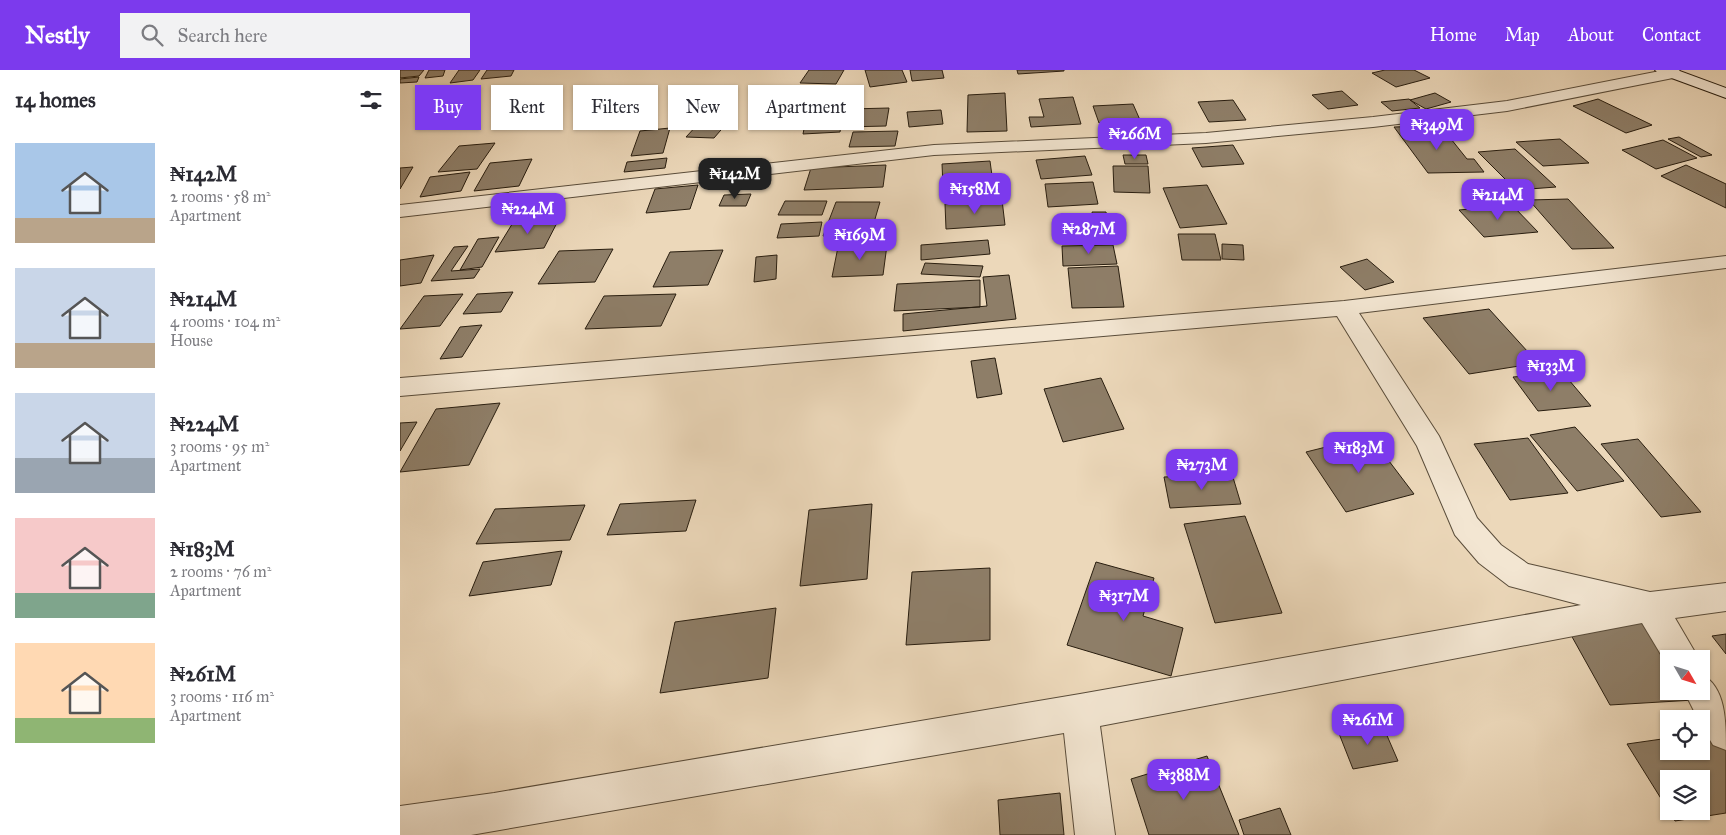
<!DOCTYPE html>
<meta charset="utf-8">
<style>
:root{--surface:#fff;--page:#f2f2f3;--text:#2b2b33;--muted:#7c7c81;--accent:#7c3aed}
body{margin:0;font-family:"IM FELL Great Primer",serif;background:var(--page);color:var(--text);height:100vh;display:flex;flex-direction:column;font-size:19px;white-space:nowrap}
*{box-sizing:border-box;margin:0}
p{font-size:16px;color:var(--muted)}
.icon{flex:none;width:28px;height:28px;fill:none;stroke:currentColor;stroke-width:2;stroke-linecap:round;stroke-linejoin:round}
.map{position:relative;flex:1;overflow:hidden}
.panel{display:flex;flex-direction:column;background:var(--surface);width:400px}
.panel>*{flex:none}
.guide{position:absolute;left:15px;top:15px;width:475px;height:45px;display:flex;gap:10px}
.needle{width:32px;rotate:129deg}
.controls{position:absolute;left:1260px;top:580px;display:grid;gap:10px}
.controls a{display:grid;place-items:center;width:50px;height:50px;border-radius:0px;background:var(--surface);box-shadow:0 1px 4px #0004;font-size:25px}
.price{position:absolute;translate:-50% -42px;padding:0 11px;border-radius:10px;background:var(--accent);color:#fff;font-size:16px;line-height:32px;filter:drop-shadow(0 1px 2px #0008)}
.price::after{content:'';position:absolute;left:50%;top:30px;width:15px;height:11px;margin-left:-8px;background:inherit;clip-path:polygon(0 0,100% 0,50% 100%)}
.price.current{background:#222;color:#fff}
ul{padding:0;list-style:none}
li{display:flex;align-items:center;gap:15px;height:125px;padding:0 15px}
li span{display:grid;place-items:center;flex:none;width:140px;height:100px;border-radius:0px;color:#555}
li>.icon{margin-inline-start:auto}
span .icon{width:60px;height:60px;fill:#fffc;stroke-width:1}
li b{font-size:21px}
h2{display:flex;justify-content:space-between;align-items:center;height:60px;padding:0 15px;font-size:21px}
.pill{padding:0 18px;border-radius:0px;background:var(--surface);box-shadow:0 1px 4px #0004;font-size:18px;line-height:45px}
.pill.current{background:var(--accent);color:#fff}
header{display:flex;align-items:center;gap:30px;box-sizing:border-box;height:70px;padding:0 25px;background:var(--accent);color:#fff}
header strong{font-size:24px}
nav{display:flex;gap:28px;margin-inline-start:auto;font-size:18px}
.search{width:350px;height:45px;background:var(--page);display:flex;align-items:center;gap:12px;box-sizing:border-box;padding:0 18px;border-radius:0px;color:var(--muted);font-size:19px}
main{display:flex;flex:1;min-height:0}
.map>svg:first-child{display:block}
</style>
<header>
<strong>Nestly</strong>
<div class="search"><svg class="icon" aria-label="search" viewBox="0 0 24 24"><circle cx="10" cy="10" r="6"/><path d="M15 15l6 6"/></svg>Search here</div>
<nav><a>Home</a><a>Map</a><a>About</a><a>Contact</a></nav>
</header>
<main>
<section class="panel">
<h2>14 homes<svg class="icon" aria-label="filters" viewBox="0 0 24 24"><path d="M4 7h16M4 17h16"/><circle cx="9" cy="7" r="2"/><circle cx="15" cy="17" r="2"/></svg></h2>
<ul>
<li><span style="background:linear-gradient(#a9c7e8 75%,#b9a48a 0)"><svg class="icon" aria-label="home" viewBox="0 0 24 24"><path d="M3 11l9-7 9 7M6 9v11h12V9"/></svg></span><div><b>₦142M</b><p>2 rooms · 58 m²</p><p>Apartment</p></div></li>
<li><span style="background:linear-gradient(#c9d6e8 75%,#b9a48a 0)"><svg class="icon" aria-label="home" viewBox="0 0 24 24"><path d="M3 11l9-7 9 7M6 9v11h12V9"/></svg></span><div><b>₦214M</b><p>4 rooms · 104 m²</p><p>House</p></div></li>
<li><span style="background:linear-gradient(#c9d6e8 65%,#9aa5b1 0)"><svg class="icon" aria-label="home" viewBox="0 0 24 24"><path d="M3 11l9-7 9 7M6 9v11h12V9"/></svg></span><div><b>₦224M</b><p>3 rooms · 95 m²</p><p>Apartment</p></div></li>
<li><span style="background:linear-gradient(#f6c9c9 75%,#7fa58c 0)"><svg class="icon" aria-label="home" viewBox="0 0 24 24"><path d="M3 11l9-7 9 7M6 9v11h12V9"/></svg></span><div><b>₦183M</b><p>2 rooms · 76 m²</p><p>Apartment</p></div></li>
<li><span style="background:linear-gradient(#ffd9b3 75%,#8fb573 0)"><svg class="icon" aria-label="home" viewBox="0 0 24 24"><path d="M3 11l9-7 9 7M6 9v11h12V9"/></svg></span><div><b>₦261M</b><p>3 rooms · 116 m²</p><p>Apartment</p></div></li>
</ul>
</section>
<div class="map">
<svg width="1326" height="765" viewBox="0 0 1326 765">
<rect width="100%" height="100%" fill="#ecd8ba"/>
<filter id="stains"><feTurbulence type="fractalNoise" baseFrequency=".004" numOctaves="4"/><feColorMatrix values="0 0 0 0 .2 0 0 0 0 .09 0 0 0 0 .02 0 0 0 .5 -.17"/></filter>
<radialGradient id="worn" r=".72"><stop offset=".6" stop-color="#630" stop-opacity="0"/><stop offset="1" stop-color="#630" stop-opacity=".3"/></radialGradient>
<path fill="#8e7e68" stroke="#281d0f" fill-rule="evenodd" d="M0,0H24L19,6L0,8Z
M29,0H45L43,6L25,8Z
M59,0H80L73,10L50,13Z
M87,0H114L111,6L81,9Z
M409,0H444L436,14L400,13Z
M465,0H502L507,12L470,17Z
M510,0H542L544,8L512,11Z
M617,0H664V1L618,4Z
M985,0H1014L1030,8L996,17L972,3Z
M19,7L17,12L0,13V9Z
M331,20L335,35L295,42L292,26Z
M942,21L958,35L928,39L912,25Z
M605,23L607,61L567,62L568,25Z
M1035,23L1051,32L1026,39L1010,30Z
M673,27L681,54L631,57L629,47H644L639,29Z
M1009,29L1020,38L992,41L981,32Z
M1198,29L1252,55L1226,63L1173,36Z
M833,30L846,50L809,52L798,32Z
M733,34L740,50L699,53L693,36Z
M489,38L486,56L445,57L449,39Z
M541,40L543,54L509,57L507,42Z
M443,42L440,62L403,64L407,44Z
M300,52L327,53L314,68L286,67Z
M747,54L751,63L707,67L703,57Z
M1029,56L1032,60L1043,59L1067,89H1074L1084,102L1028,103L994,57Z
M270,58L263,83L231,86L240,61Z
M498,61L495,76L449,77L453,62Z
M1279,67L1312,85L1301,87L1268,69Z
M1160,69L1189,93L1143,96L1116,72Z
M1263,70L1297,88L1256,99L1222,80Z
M95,73L77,99L38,102L59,76Z
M833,75L844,94L802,97L792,78Z
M1115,79L1156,117L1116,120L1078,82Z
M723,85H746L748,94H725Z
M685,86L692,105L641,109L636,90Z
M267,88L265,98L224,102L227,92Z
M132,89L119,116L74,121L90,93Z
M590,91L593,113L543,116L542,94Z
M486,95L483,117L404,120L411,98Z
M1286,95L1326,114V138L1261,106Z
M713,96H748L750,123L714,122Z
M13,97L0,119V98Z
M70,102L61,121L20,127L30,107Z
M693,112L698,134L648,137L645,114Z
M298,115L290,139L246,143L255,119Z
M807,115L827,154L780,158L763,118Z
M351,124L346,136H319L324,125Z
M1168,129L1214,178L1172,179L1129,130Z
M602,130L605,155L546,159L545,134Z
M385,131H427L422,145H378Z
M436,132H480L470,166H423Z
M1112,135L1138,162L1084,167L1059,140Z
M692,142H706L713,172L698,173Z
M160,147L144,178L95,182L114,151Z
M422,152L419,166L377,168L381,154Z
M778,164H815L821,190H782Z
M99,167L82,197L60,200L78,169Z
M588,170L590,184L521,190V175Z
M822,174L843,175L844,190L822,189Z
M487,175L483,205L432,207L438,177Z
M713,175L717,194L663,196L662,176Z
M68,176L51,201L80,199L74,208L31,211L54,177Z
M213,179L195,212L138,214L159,181Z
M323,180L308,215L253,217L270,182Z
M34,185L21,213L0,216V190Z
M377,185L376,209L354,212L356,187Z
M967,189L994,212L965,220L940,197Z
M525,193L583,196L580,207L521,204Z
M718,196L724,237L672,238L668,198Z
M609,205L616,249L503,261V244L587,236L583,207Z
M580,210V237L494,241L497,214Z
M113,222L101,242L63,244L77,224Z
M63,224L40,256L0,259L24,226Z
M276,224L261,256L185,259L204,226Z
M1089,239L1138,293L1069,304L1023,248Z
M82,255L62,287L40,289L60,257Z
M595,288L602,324L577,328L571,291Z
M1163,303L1191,336L1138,341L1113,307Z
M701,308L724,359L663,372L644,319Z
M100,333L69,395L0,402L36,339Z
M17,352L0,381V353Z
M1175,357L1224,411L1177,421L1130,365Z
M970,366L1014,424L946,442L906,382Z
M1128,368L1168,423L1110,430L1074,374Z
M1238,369L1301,442L1261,447L1201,374Z
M832,404L841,434L770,438L764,407Z
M296,430L286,461L207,465L220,434Z
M472,434L467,509L400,516L409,440Z
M185,435L170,470L76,474L95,439Z
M845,446L882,543L815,553L784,454Z
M162,481L151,515L69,526L83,492Z
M696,492L754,508L743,546L783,558L771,606L667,575Z
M590,498V570L506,575L512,502Z
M376,538L368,608L260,623L275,552Z
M1244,551L1269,590V621H1288L1294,630L1210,635L1166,556Z
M1326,564V584L1312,566Z
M982,654L998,691L953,699L938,661Z
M1316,661L1326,676V743L1275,751L1227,674L1269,668V681H1301V663ZM1269,709H1301V741H1269Z
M807,686L839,765H749L731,709Z
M660,723L664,765H600L598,730Z
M880,738L891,765H844L839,750Z"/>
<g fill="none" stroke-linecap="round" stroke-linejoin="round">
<g stroke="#594c3a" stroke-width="2">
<path id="minor" d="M1265,0H1279L1281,3L1278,6L1273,8L1107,41L973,57L806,73L534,85L0,147V135L534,75L806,63L973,47L1107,31Z
M1326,186V198L959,243L1039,366L1077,448L1101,475L1128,494L1250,522L1326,513V541L1275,548L1299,589H1269V598L1242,553L700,656L715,765H675L664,663L94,761L71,765H0V736L94,723L680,624L1181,535L1109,516L1079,493L1055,465L1017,376L937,246L0,326V308L944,231Z
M1301,604C1326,617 1326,651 1326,680L1313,675L1301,655V649H1298L1284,621H1301Z"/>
</g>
<g stroke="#281d0f" stroke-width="2">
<path id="secondary" d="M1255,0H1277L1326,18V28L1258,3Z"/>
</g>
<use href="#minor" fill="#f3e6d2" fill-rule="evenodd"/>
<use href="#secondary" fill="#f3e6d2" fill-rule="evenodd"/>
</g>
<rect width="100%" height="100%" filter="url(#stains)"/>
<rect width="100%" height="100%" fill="url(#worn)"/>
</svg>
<div class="controls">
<a><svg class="needle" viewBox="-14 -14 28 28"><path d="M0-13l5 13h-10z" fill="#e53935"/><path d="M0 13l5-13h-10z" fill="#7c7c81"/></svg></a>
<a><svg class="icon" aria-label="locate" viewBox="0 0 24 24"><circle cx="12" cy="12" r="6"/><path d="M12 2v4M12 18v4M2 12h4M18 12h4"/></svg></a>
<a><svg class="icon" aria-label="layers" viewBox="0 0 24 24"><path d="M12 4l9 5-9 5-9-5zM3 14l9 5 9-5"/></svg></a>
</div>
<b class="price" style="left:1037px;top:81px">₦349M</b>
<b class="price" style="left:735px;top:90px">₦266M</b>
<b class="price current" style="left:335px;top:130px">₦142M</b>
<b class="price" style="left:575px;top:145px">₦158M</b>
<b class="price" style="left:1098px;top:151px">₦214M</b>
<b class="price" style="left:128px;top:165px">₦224M</b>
<b class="price" style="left:689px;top:185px">₦287M</b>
<b class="price" style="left:460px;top:191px">₦169M</b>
<b class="price" style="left:1151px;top:322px">₦133M</b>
<b class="price" style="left:959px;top:404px">₦183M</b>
<b class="price" style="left:802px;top:421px">₦273M</b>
<b class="price" style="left:724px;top:552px">₦317M</b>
<b class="price" style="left:968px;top:676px">₦261M</b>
<b class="price" style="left:784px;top:731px">₦388M</b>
<div class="guide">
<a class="pill current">Buy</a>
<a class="pill">Rent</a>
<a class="pill">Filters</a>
<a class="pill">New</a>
<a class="pill">Apartment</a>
</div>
</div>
</main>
